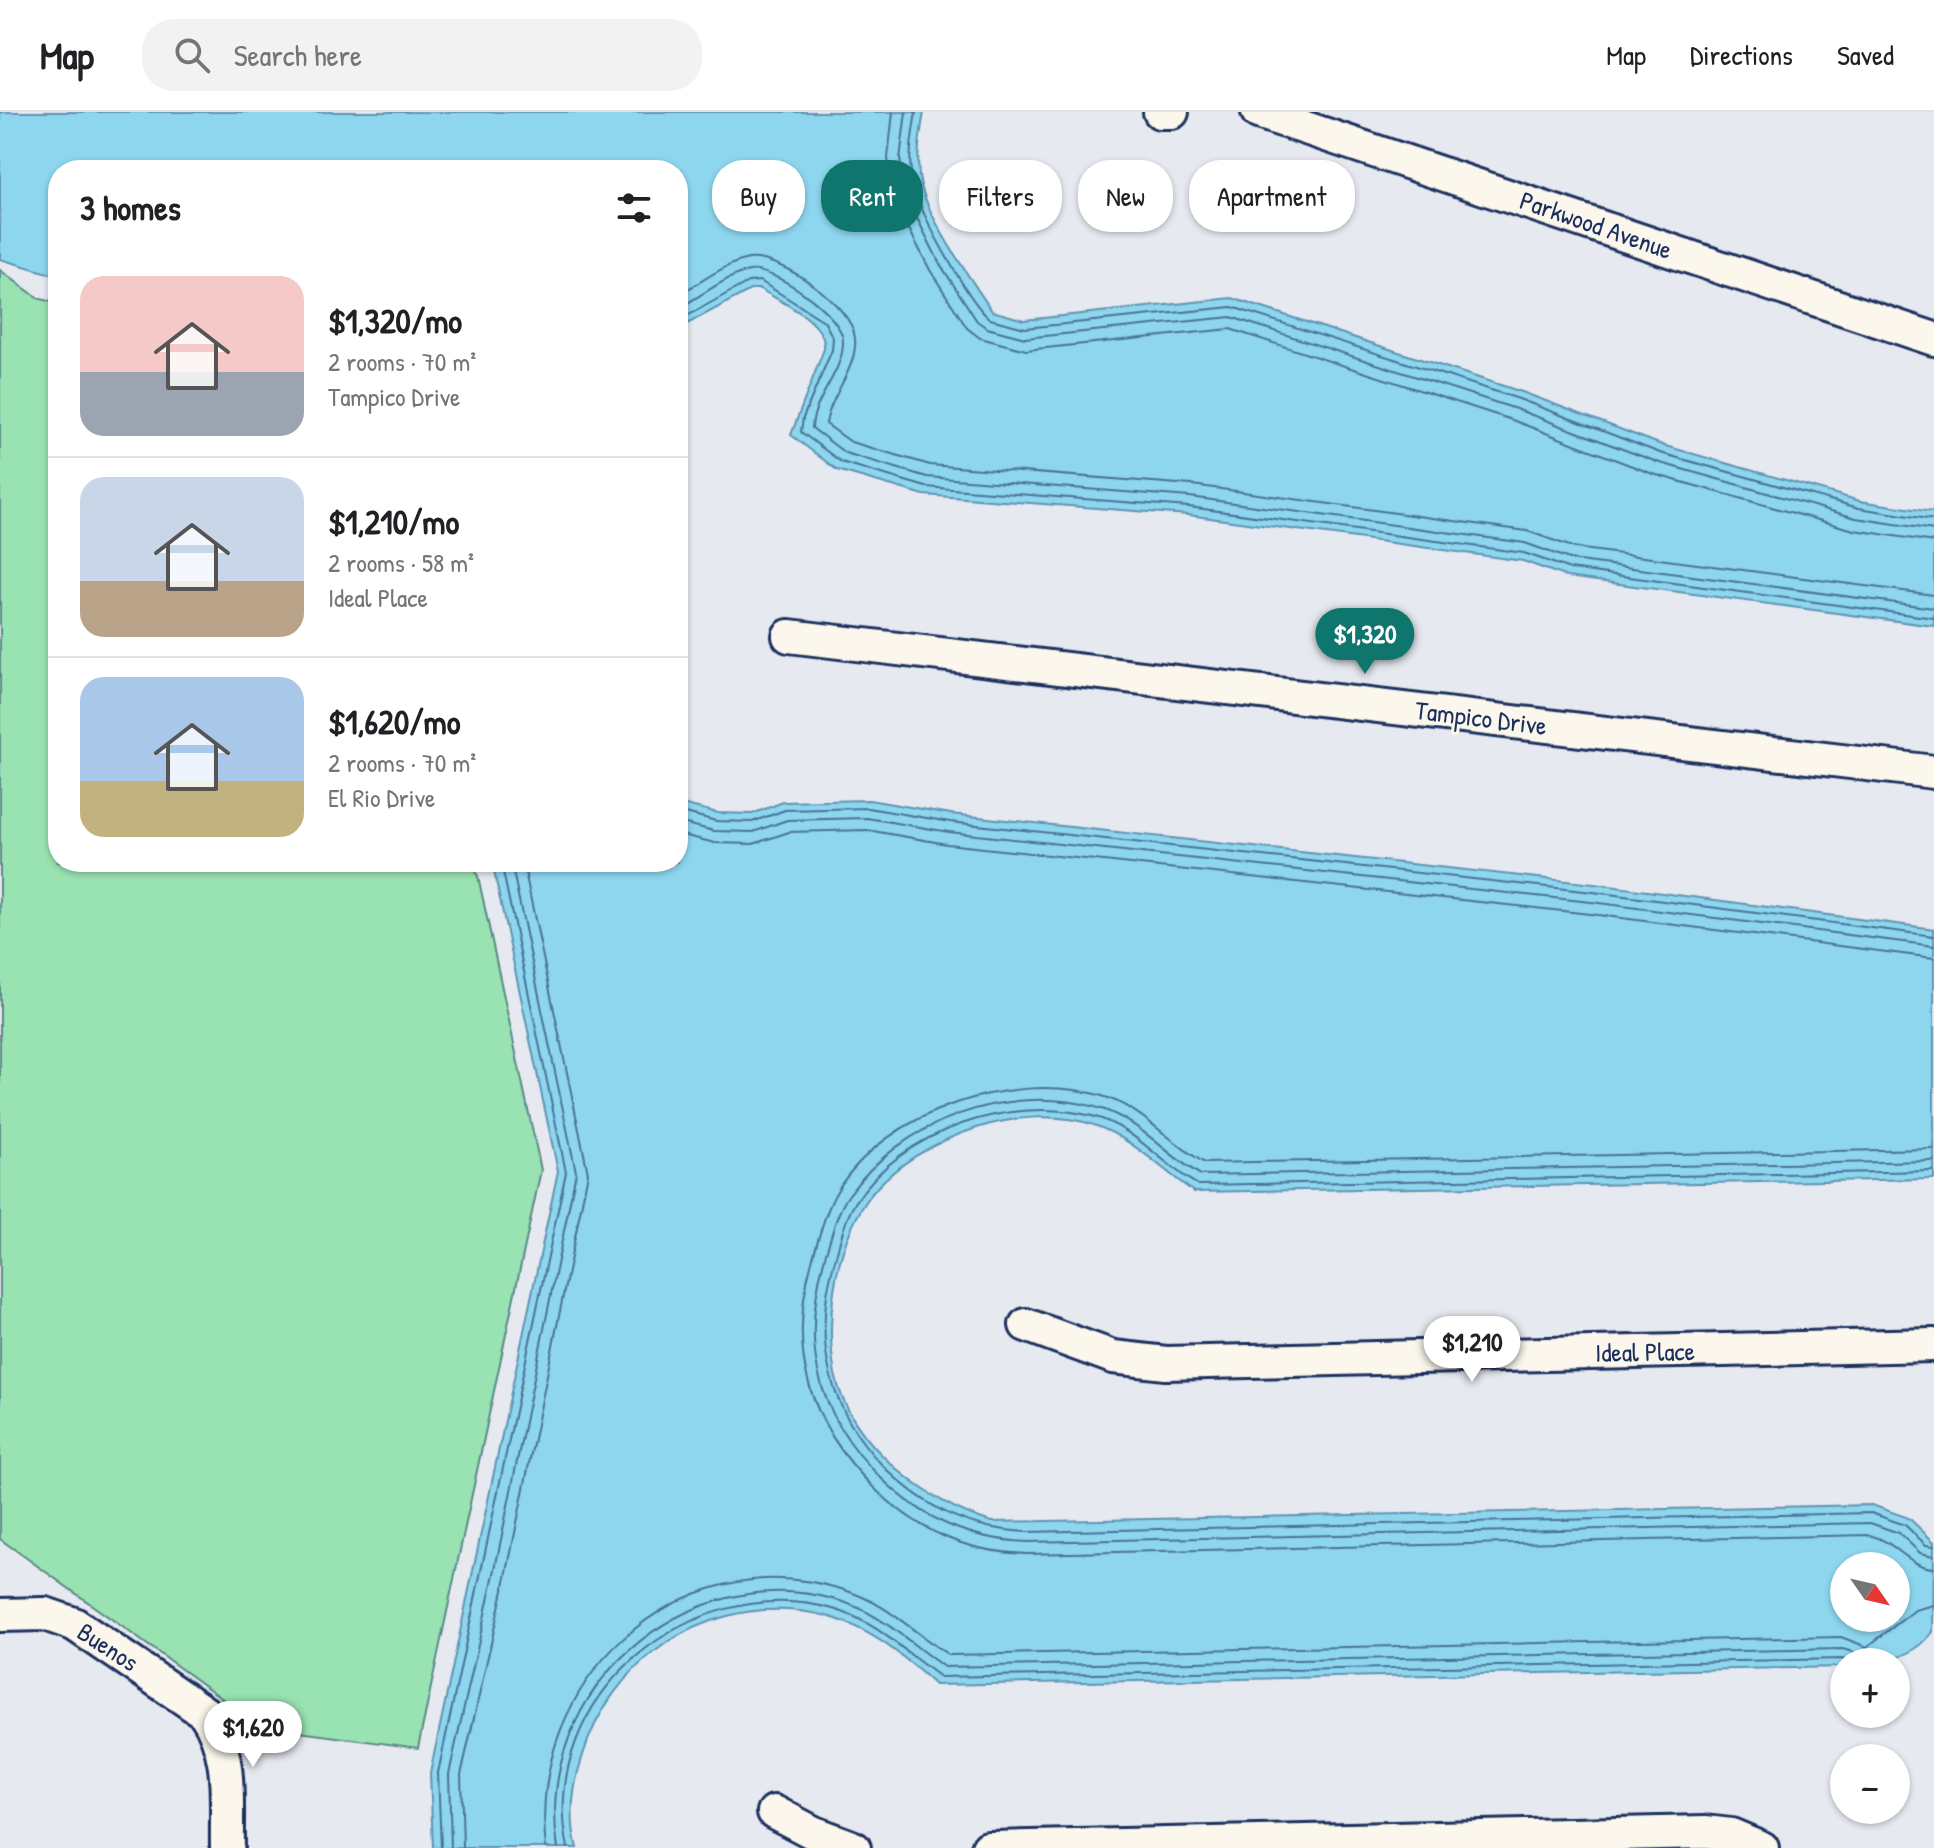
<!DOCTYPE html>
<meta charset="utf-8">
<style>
:root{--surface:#fff;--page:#f2f2f2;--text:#202124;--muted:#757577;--line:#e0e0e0;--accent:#0f766e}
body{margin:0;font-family:"Patrick Hand",sans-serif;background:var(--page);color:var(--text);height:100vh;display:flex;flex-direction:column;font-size:30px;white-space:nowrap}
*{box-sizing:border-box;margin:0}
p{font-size:26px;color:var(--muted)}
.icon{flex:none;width:44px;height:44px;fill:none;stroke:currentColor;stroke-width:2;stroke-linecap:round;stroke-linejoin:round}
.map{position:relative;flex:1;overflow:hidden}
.details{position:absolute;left:48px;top:48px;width:640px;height:712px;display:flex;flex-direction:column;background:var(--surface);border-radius:32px;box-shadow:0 2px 6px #0004}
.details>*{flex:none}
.guide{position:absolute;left:712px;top:48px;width:760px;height:72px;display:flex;gap:16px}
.needle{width:52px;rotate:124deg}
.controls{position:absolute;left:1830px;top:1440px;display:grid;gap:16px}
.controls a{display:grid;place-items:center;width:80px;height:80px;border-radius:50%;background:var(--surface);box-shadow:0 2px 6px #0004;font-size:40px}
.price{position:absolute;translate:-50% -68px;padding:0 18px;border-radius:28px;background:#fff;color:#222;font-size:26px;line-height:52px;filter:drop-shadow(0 2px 4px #0008)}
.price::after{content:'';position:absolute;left:50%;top:48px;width:24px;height:18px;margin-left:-12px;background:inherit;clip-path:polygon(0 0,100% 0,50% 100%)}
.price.active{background:var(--accent);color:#fff}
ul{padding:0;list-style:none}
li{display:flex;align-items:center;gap:24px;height:200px;padding:0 32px}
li+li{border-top:2px solid var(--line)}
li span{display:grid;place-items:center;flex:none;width:224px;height:160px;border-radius:24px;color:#555}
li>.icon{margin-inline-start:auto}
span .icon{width:96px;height:96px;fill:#fffc;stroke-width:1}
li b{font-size:34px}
h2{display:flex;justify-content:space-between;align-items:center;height:96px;padding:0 32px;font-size:34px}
.chip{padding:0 28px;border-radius:32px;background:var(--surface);box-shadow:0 2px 6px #0004;font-size:28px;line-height:72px}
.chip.active{background:var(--accent);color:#fff}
header{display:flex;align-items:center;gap:48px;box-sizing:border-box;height:112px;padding:0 40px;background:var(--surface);border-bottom:2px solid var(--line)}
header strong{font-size:38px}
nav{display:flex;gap:44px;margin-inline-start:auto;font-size:28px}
.search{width:560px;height:72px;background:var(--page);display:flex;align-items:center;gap:20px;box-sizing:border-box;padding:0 28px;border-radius:32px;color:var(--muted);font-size:30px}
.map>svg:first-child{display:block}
</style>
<header>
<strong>Map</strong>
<div class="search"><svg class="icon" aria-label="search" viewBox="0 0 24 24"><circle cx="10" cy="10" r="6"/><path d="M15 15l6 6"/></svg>Search here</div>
<nav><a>Map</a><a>Directions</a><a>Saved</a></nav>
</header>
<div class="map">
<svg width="1934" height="1736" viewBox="0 0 1934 1736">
<rect width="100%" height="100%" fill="#e6eaf0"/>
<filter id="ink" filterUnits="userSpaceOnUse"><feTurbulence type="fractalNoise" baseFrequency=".0125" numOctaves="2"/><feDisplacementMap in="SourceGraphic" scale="16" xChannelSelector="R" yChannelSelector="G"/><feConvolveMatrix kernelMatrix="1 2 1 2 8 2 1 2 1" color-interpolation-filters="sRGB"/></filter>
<g filter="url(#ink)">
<path fill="#99e2b1" stroke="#5a8888" stroke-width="2" d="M0,158L38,186L58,192V750H468L478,764L541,1058L418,1636L262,1615L0,1427Z"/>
<path fill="#8dd6ee" stroke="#5f93b4" stroke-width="2" fill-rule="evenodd" d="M0,0H924C920,24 915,50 921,74C931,111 970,166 992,199L1024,208L1232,186L1522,280L1662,333L1860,389L1934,400V514L1567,465L1523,449L1188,403L924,383L837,358L791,323L824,237C828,209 780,190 760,177H752L685,213L678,222V58H58V164L0,147Z
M869,688L951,702L1594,772L1934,817V1067L1194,1080C1161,1057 1132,1026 1094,1013C1058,1001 1015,1004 980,1015C937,1028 885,1056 862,1096C834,1143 825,1209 835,1262C850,1332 928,1392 992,1410L1872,1393L1909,1406L1934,1430L1933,1520C1909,1551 1880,1550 1844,1550V1555L935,1573C897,1537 854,1504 799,1499C700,1488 610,1551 582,1646C573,1674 569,1707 577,1736H433L430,1661L558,1059L492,750H678V691L718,701L752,702L783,690ZM1844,1454H1896V1506H1844Z"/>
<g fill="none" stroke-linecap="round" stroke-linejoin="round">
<path stroke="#497298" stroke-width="2" d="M893,0L888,46L893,86L930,158L967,216L980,226L1026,238L1230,217L1512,308L1653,362L1854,418L1934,430
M906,0L900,47L905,82L940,152L977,209L987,216L1025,226L1231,205L1516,297L1657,350L1856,406L1934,418
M916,0C912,25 906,55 915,80C924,106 969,191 990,207L1025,216L1232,195L1519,287L1660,341L1859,396L1934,408
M678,183C699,172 725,151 749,147C780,143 852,193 855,226C858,256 830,283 826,312L851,330L930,353L1192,373L1527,419L1575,436L1934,483
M678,197C699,185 726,164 749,159C773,154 843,203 843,229C844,260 813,286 812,316L845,341L927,365L1190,385L1525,431L1572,448L1934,496
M678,209L748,170L760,169L824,209L833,226L832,238L803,306L801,320L841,350L926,375L1189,395L1524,441L1570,457L1934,506
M678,699L716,709L752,710L785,698L868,696L950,710L1593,780L1934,824
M678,710L714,719L753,720L787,708L867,706L949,720L1591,790L1934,834
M678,722L715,731L753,732L789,720L867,718L947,732L1590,802L1934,846
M1934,1037L1205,1051C1168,1030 1142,995 1099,983C1011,959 886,999 837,1079C826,1098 820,1121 814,1142C786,1235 806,1310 876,1378C920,1420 966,1440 1027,1442L1869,1423C1896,1429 1908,1455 1934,1456
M1934,1049L1201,1063C1164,1042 1138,1006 1095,995C1007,971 901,1009 848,1084C837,1100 832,1122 826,1141C800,1230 814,1301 882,1367C925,1408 967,1427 1027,1430L1870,1411L1899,1421L1920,1441L1934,1444
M1934,1059L1198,1073C1161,1052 1135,1015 1092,1004C1012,983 901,1018 855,1091C845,1107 840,1129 835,1148C811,1227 828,1300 887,1358C929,1398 969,1417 1027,1420L1871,1401L1905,1413L1926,1433L1934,1434
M441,1736L438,1661L566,1060L501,750
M451,1736L449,1662L494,1462L576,1060L511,750
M463,1736L461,1663L506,1465L588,1061L523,750
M546,1736C526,1571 676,1427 841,1477C889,1491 910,1519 949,1543L1841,1525L1867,1535L1915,1498L1934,1493
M558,1736C532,1579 685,1445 837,1488C880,1500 908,1530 944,1555L1842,1537L1854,1540L1861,1550
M568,1736C536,1585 691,1458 833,1497C877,1509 904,1540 940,1565L1842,1547L1850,1550"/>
<g stroke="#1b2f5e" stroke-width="38">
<path id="minor" d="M1160,0H1172
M1258,0L1934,227
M789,524L1934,660
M1026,1213L1113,1245L1166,1251L1934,1233
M0,1503L45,1502L74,1512L205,1601C233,1643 226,1687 227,1736
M774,1700L814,1721L854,1736
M988,1736L1705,1720L1731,1723L1762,1736"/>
</g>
<use href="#minor" stroke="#fbf7ec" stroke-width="32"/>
</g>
</g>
<g text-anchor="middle" stroke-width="6" stroke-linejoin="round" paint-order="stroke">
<g font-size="26" fill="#1b2f5e" stroke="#fbf7ec">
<text transform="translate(1596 113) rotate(19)" y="9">Parkwood Avenue</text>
<text transform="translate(1481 606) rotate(7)" y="9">Tampico Drive</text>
<text transform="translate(1645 1240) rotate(-1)" y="9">Ideal Place</text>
<text transform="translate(108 1535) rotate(33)" y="9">Buenos</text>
</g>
</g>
</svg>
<div class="controls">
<a><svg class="needle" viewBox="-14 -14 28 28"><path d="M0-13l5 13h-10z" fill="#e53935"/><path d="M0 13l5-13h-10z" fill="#757577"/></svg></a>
<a>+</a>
<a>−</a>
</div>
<b class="price active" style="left:1365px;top:564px">$1,320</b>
<b class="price" style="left:1472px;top:1272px">$1,210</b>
<b class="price" style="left:253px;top:1657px">$1,620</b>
<div class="guide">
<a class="chip">Buy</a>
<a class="chip active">Rent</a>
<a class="chip">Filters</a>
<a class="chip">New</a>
<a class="chip">Apartment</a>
</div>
<section class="details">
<h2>3 homes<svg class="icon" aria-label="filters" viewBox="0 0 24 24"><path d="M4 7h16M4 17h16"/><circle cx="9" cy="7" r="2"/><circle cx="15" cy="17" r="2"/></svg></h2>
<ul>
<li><span style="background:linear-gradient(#f6c9c9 60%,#9aa5b1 0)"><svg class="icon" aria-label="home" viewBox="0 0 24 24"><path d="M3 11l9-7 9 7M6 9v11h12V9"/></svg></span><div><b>$1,320/mo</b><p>2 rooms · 70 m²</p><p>Tampico Drive</p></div></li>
<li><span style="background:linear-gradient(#c9d6e8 65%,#b9a48a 0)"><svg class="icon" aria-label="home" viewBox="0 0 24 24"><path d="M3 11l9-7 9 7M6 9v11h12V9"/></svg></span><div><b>$1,210/mo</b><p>2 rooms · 58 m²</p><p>Ideal Place</p></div></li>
<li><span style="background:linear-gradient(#a9c7e8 65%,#c2b280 0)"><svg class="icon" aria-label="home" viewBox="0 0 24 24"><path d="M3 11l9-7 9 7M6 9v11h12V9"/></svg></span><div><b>$1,620/mo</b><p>2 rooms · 70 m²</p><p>El Rio Drive</p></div></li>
</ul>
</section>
</div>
